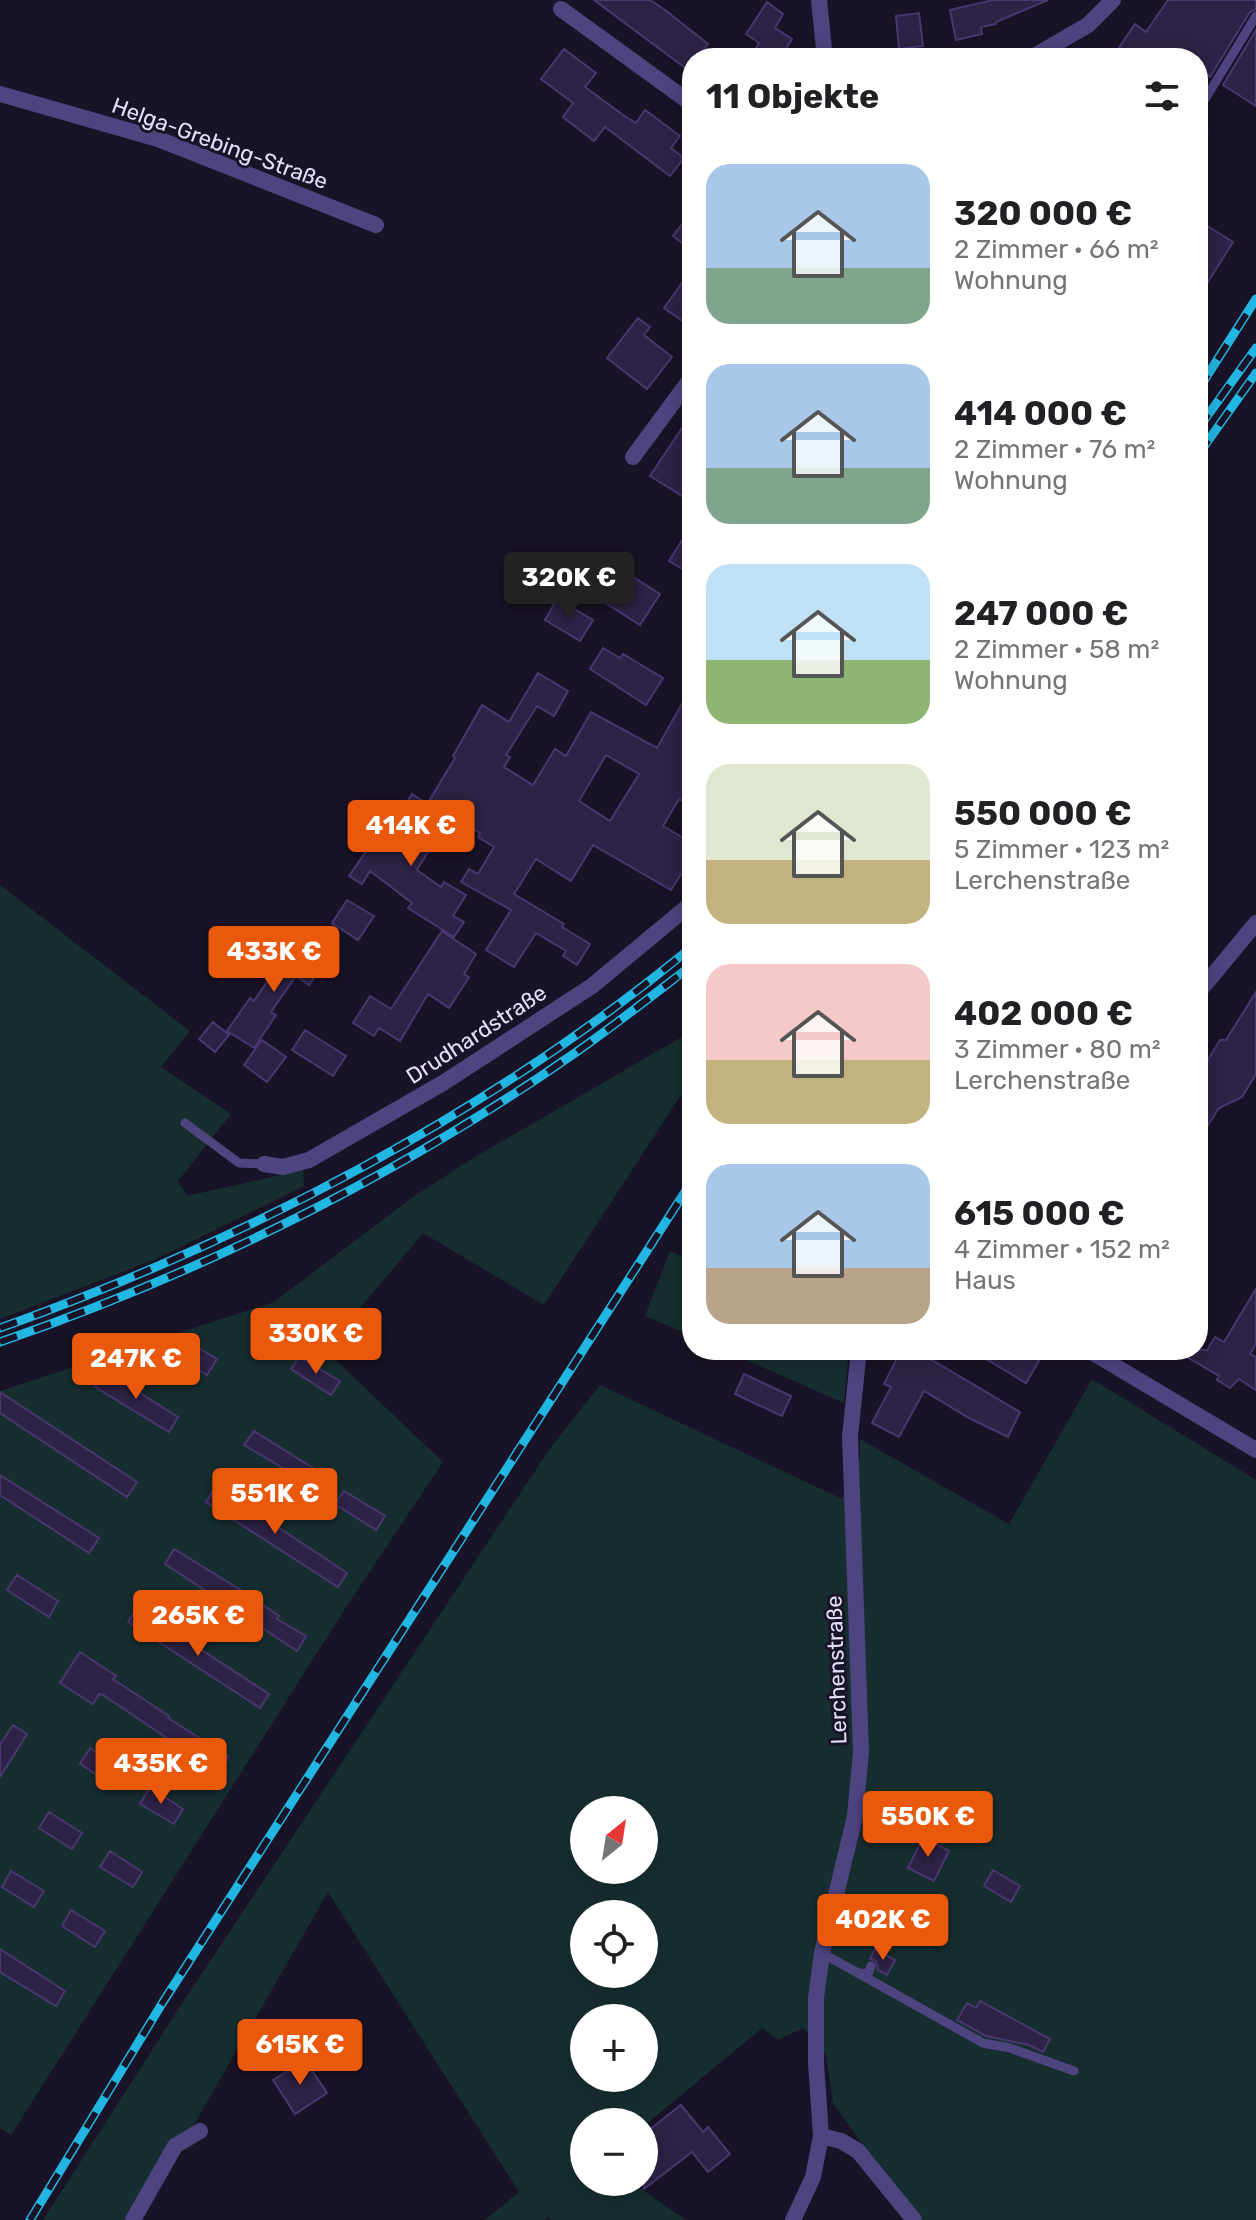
<!DOCTYPE html>
<html lang="de">
<meta charset="utf-8">
<style>
:root{--surface:#fff;--page:#f6f6f6;--text:#202124;--muted:#757577;--accent:#ea580c}
body{margin:0;font-family:Rubik,sans-serif;background:var(--page);color:var(--text);height:100vh;display:flex;flex-direction:column;font-size:30px;white-space:nowrap}
*{box-sizing:border-box;margin:0}
p{font-size:26px;color:var(--muted)}
.icon{flex:none;width:44px;height:44px;fill:none;stroke:currentColor;stroke-width:2;stroke-linecap:round;stroke-linejoin:round}
.map{position:relative;flex:1;overflow:hidden}
.side{position:absolute;left:682px;top:48px;width:526px;height:1312px;display:flex;flex-direction:column;background:var(--surface);border-radius:32px;box-shadow:0 4px 20px #0003}
.side>*{flex:none}
.needle{width:52px;rotate:30deg}
.fabs{position:absolute;left:570px;top:1796px;display:grid;gap:16px}
.fabs a{display:grid;place-items:center;width:88px;height:88px;border-radius:50%;background:var(--surface);box-shadow:0 4px 20px #0003;font-size:40px}
.price{position:absolute;translate:-50% -68px;padding:0 18px;border-radius:8px;background:var(--accent);color:#fff;font-size:26px;line-height:52px;filter:drop-shadow(0 2px 4px #0008)}
.price::after{content:'';position:absolute;left:50%;top:48px;width:24px;height:18px;margin-left:-12px;background:inherit;clip-path:polygon(0 0,100% 0,50% 100%)}
.price.selected{background:#222;color:#fff}
ul{padding:0;list-style:none}
li{display:flex;align-items:center;gap:24px;height:200px;padding:0 24px}
li span{display:grid;place-items:center;flex:none;width:224px;height:160px;border-radius:24px;color:#555}
li>.icon{margin-inline-start:auto}
span .icon{width:96px;height:96px;fill:#fffc;stroke-width:1}
li b{font-size:34px}
h2{display:flex;justify-content:space-between;align-items:center;height:96px;padding:0 24px;font-size:34px}
.map>svg:first-child{display:block}
</style>
<div class="map">
<svg width="1256" height="2220" viewBox="0 0 1256 2220">
<rect width="100%" height="100%" fill="#191327"/>
<path fill="#172e30" fill-rule="evenodd" d="M0,885L190,1031L161,1067L231,1114L178,1181L187,1196L303,1170L304,1186L156,1259L0,1319Z
M692,1031V1078L544,1305L423,1233L325,1350L443,1462L348,1604L11,2135L0,2128V1391L274,1302L413,1197L470,1160Z
M670,1251L692,1261V1336L645,1316Z
M723,1350H849L844,1403Z
M1092,1379L1256,1480V2220H922L877,2165L833,2103L826,2054L803,2028L778,2040L762,2028L644,2126V2122H584V2182H631L686,2220H551L549,2217L544,2220H485L519,2192L328,1892L139,2220H43L181,2005L551,1447L600,1385L842,1499L860,1459V1439L1009,1524ZM584,1810H644V1870H584ZM584,1914H644V1974H584ZM584,2018H644V2078H584Z"/>
<path fill="#2e2246" stroke="#49376f" stroke-width="2" fill-rule="evenodd" d="M594,0H650L665,10L708,44L697,58H692V73Z
M993,0H1048L996,22V24L981,27L982,34L956,40L950,10Z
M1168,0H1256V9L1250,12L1210,77L1208,75L1198,89V58H1112L1135,24L1146,32Z
M767,2L783,14L775,28L792,39L780,58H750L759,43L746,34Z
M919,13L923,46L899,49L896,16Z
M1256,30V106L1223,85Z
M564,49L596,73L585,87L626,117L636,123L645,110L680,136L671,148L684,158L670,176L605,127L594,141L563,117L573,103L541,79Z
M692,211V250L673,236Z
M1198,220L1233,242L1198,298Z
M682,283L692,290V328L664,308Z
M638,318L650,327L644,335L672,357L647,389L607,358Z
M692,413V491L687,499L650,476Z
M692,524V575L669,561Z
M624,571L660,594L640,625L604,602Z
M557,599L593,620L580,641L545,620Z
M603,648L620,658L623,654L663,678L646,705L590,669Z
M538,673L568,691L554,716L537,706L506,755L510,757L504,767L533,785L555,749L566,756L591,712L657,748L692,686V807L679,799L663,826L692,843V857L671,890L593,845L571,881L536,859L514,894L564,924L562,927L590,944L577,965L563,956L566,951L536,933L514,967L486,950L511,910L461,882L469,869L478,874L494,847L478,837L480,833L429,801L455,758L453,756L482,705L509,722ZM606,755L639,774L610,821L579,801Z
M412,794L432,807L417,831L434,842L417,870L441,887L444,882L466,895L453,916L464,922L454,937L408,908L412,903L370,871L362,884L349,876L378,834L382,836L395,816L398,818Z
M347,900L374,916L358,940L332,923Z
M442,931L476,954L464,974L469,977L449,1008L428,994L400,1041L379,1028L374,1036L353,1023L370,996L391,1009Z
M294,942L324,963L309,985L296,976L271,1012L276,1015L254,1048L227,1031L250,998L254,1001Z
M1256,992V1074L1242,1097L1219,1108L1198,1141V1076L1220,1040H1226Z
M213,1022L229,1035L215,1052L199,1039Z
M305,1030L346,1056L333,1076L292,1050Z
M262,1040L286,1057L267,1082L244,1065Z
M1256,1289V1344L1250,1354L1256,1357V1390L1239,1379L1230,1388L1217,1380L1219,1376L1175,1350H1207L1215,1337L1224,1342Z
M179,1336L217,1359L207,1375L169,1351Z
M901,1350H915L1020,1412L1008,1437L969,1418L924,1391L899,1437L872,1423L891,1387L884,1384Z
M971,1350H1025L1040,1359L1026,1383Z
M299,1357L340,1381L331,1395L291,1369Z
M105,1371L178,1417L169,1432L95,1387Z
M744,1374L791,1396L782,1416L735,1394Z
M0,1392L137,1482L127,1497L0,1413Z
M254,1431L326,1476L318,1489L244,1445Z
M0,1475L99,1538L89,1553L0,1495Z
M216,1486L347,1573L338,1587L206,1502Z
M344,1491L385,1516L376,1530L335,1504Z
M174,1549L249,1595L279,1616L277,1619L306,1636L297,1651L165,1564Z
M17,1575L58,1601L49,1617L7,1590Z
M137,1608L269,1694L260,1708L128,1622Z
M80,1652L116,1676L113,1679L169,1716L168,1718L229,1757L219,1773L103,1695L99,1694L93,1704L60,1683Z
M13,1725L27,1734L0,1777V1745Z
M90,1748L123,1770L113,1785L80,1764Z
M150,1787L183,1809L174,1824L140,1804Z
M49,1812L82,1833L72,1849L39,1828Z
M923,1837L949,1851L934,1881L908,1868Z
M110,1851L142,1872L133,1887L100,1867Z
M993,1870L1020,1886L1011,1902L984,1886Z
M11,1871L44,1891L34,1907L2,1887Z
M71,1910L105,1931L95,1947L62,1926Z
M0,1949L65,1991L56,2006L0,1972Z
M875,1949L895,1960L887,1975L878,1970L876,1961L870,1959Z
M980,2001L1050,2039L1043,2052L1029,2045L986,2036L957,2020L967,2003L976,2008Z
M305,2060L327,2093L295,2114L273,2080Z
M681,2105L703,2132L708,2127L730,2154L708,2172L692,2152L644,2189V2134Z"/>
<g fill="none" stroke-linecap="round" stroke-linejoin="round">
<path stroke="#4e4480" stroke-width="9" d="M1198,142L1204,131L1199,109L1256,16
M185,1123L239,1163L264,1164
M822,1953L983,2043L1010,2048L1074,2071
M857,1972L863,1974L869,1972L871,1966"/>
<path stroke="#4e4480" stroke-width="16" d="M819,0L825,58
M561,9L692,104
M1031,58L1088,25L1113,0
M0,94L158,139L376,225
M633,457L692,377
M1198,993L1256,923
M264,1164L283,1167L309,1160L443,1083L592,986L692,903
M1088,1350L1256,1450
M821,2136L841,2141L858,2151L914,2220
M133,2220L175,2146L200,2131
M793,2220L813,2177L821,2136L816,2063V1998L822,1953L855,1816L861,1752L850,1436L859,1350"/>
<g stroke="#22b6e2" stroke-width="9">
<path id="rail" d="M1198,390L1256,299
M1198,429L1256,348
M1198,455L1256,373
M0,1328C247,1240 489,1114 692,947
M0,1342C203,1272 398,1176 575,1053C615,1025 653,995 692,965
M30,2220L163,2002L692,1181"/>
</g>
<use href="#rail" stroke="#191327" stroke-width="6" stroke-dasharray="18" stroke-linecap="butt"/>
</g>
<g text-anchor="middle" stroke-width="6" stroke-linejoin="round" paint-order="stroke">
<g font-size="22" fill="#e5defb" stroke="#191327">
<text transform="translate(220 143) rotate(20)" y="8">Helga-Grebing-Straße</text>
<text transform="translate(476 1034) rotate(-33)" y="8">Drudhardstraße</text>
<text transform="translate(836 1670) rotate(-92)" y="8">Lerchenstraße</text>
</g>
</g>
</svg>
<div class="fabs">
<a><svg class="needle" viewBox="-14 -14 28 28"><path d="M0-13l5 13h-10z" fill="#e53935"/><path d="M0 13l5-13h-10z" fill="#757577"/></svg></a>
<a><svg class="icon" aria-label="locate" viewBox="0 0 24 24"><circle cx="12" cy="12" r="6"/><path d="M12 2v4M12 18v4M2 12h4M18 12h4"/></svg></a>
<a>+</a>
<a>−</a>
</div>
<b class="price selected" style="left:569px;top:620px">320K €</b>
<b class="price" style="left:411px;top:868px">414K €</b>
<b class="price" style="left:274px;top:994px">433K €</b>
<b class="price" style="left:316px;top:1376px">330K €</b>
<b class="price" style="left:136px;top:1401px">247K €</b>
<b class="price" style="left:275px;top:1536px">551K €</b>
<b class="price" style="left:198px;top:1658px">265K €</b>
<b class="price" style="left:161px;top:1806px">435K €</b>
<b class="price" style="left:928px;top:1859px">550K €</b>
<b class="price" style="left:883px;top:1962px">402K €</b>
<b class="price" style="left:300px;top:2087px">615K €</b>
<section class="side">
<h2>11 Objekte<svg class="icon" aria-label="filters" viewBox="0 0 24 24"><path d="M4 7h16M4 17h16"/><circle cx="9" cy="7" r="2"/><circle cx="15" cy="17" r="2"/></svg></h2>
<ul>
<li><span style="background:linear-gradient(#a9c7e8 65%,#7fa58c 0)"><svg class="icon" aria-label="home" viewBox="0 0 24 24"><path d="M3 11l9-7 9 7M6 9v11h12V9"/></svg></span><div><b>320 000 €</b><p>2 Zimmer · 66 m²</p><p>Wohnung</p></div></li>
<li><span style="background:linear-gradient(#a9c7e8 65%,#7fa58c 0)"><svg class="icon" aria-label="home" viewBox="0 0 24 24"><path d="M3 11l9-7 9 7M6 9v11h12V9"/></svg></span><div><b>414 000 €</b><p>2 Zimmer · 76 m²</p><p>Wohnung</p></div></li>
<li><span style="background:linear-gradient(#bfe0f5 60%,#8fb573 0)"><svg class="icon" aria-label="home" viewBox="0 0 24 24"><path d="M3 11l9-7 9 7M6 9v11h12V9"/></svg></span><div><b>247 000 €</b><p>2 Zimmer · 58 m²</p><p>Wohnung</p></div></li>
<li><span style="background:linear-gradient(#dfe7d0 60%,#c2b280 0)"><svg class="icon" aria-label="home" viewBox="0 0 24 24"><path d="M3 11l9-7 9 7M6 9v11h12V9"/></svg></span><div><b>550 000 €</b><p>5 Zimmer · 123 m²</p><p>Lerchenstraße</p></div></li>
<li><span style="background:linear-gradient(#f6c9c9 60%,#c2b280 0)"><svg class="icon" aria-label="home" viewBox="0 0 24 24"><path d="M3 11l9-7 9 7M6 9v11h12V9"/></svg></span><div><b>402 000 €</b><p>3 Zimmer · 80 m²</p><p>Lerchenstraße</p></div></li>
<li><span style="background:linear-gradient(#a9c7e8 65%,#b9a48a 0)"><svg class="icon" aria-label="home" viewBox="0 0 24 24"><path d="M3 11l9-7 9 7M6 9v11h12V9"/></svg></span><div><b>615 000 €</b><p>4 Zimmer · 152 m²</p><p>Haus</p></div></li>
</ul>
</section>
</div>
